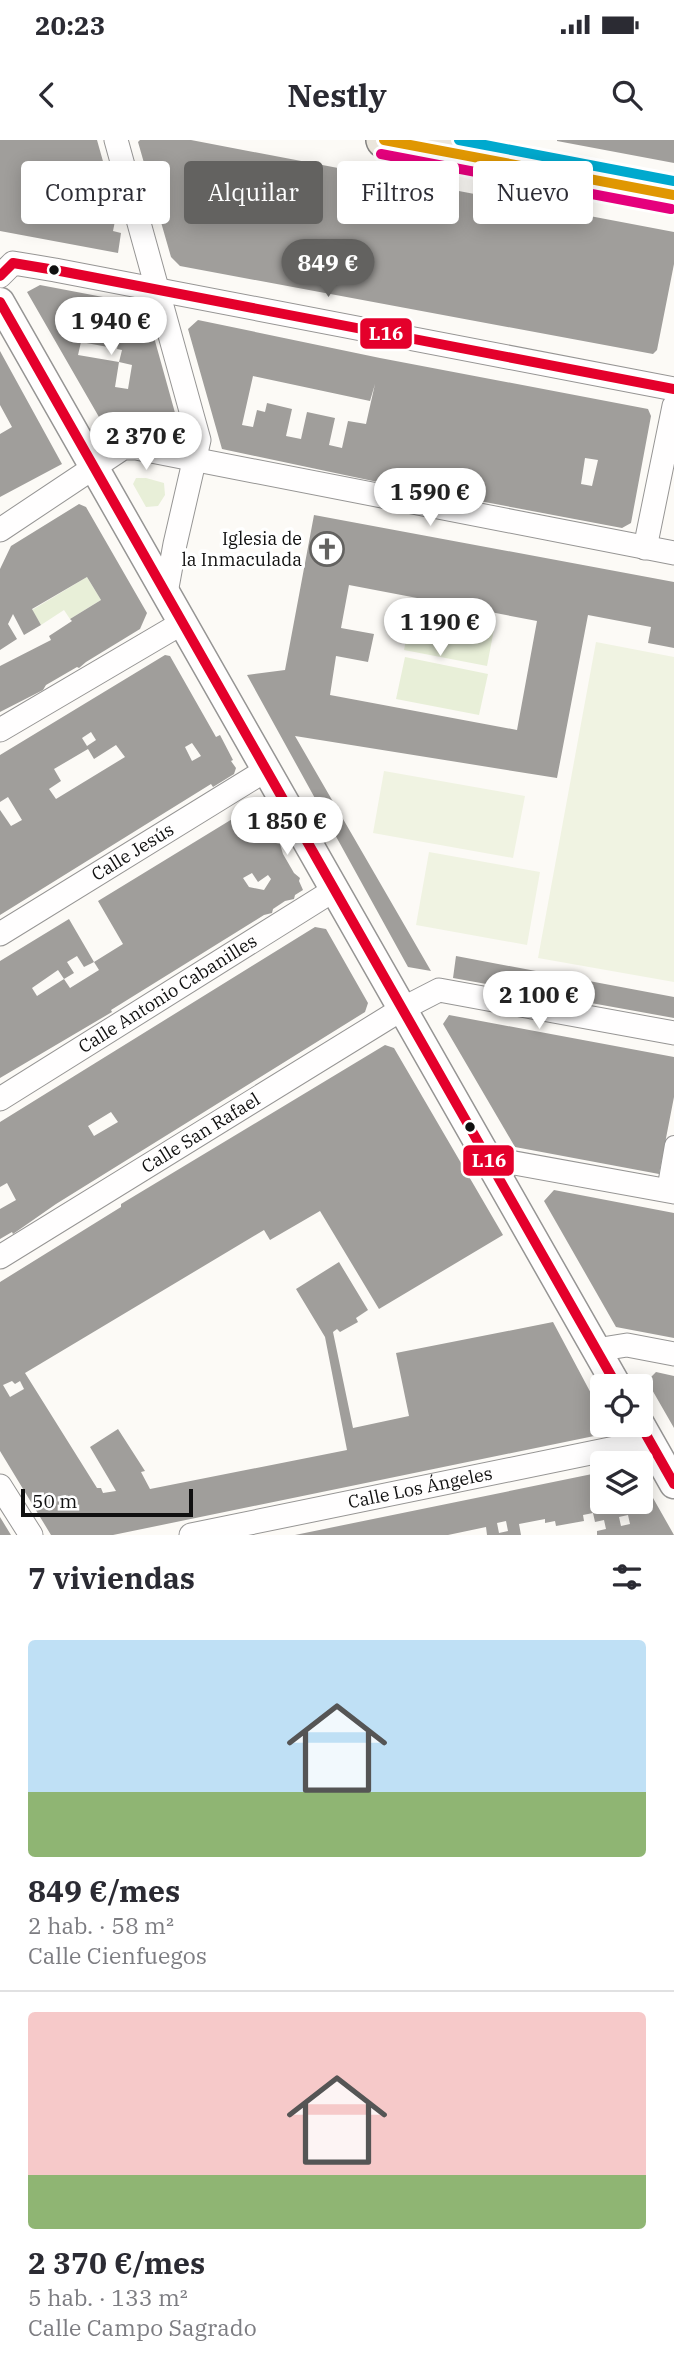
<!DOCTYPE html>
<html lang="es">
<meta charset="utf-8">
<style>
:root{--surface:#fff;--page:#f7f7f7;--text:#2b2b33;--muted:#7c7c81;--line:#e1e1e2;--accent:#636260}
body{margin:0;font-family:"IBM Plex Serif",serif;background:var(--page);color:var(--text);height:100vh;display:flex;flex-direction:column;font-size:26px;white-space:nowrap}
*{box-sizing:border-box;margin:0}
p{font-size:23px;color:var(--muted)}
.icon{flex:none;width:38px;height:38px;fill:none;stroke:currentColor;stroke-width:2;stroke-linecap:round;stroke-linejoin:round}
.map{position:relative;height:1395px;overflow:hidden}
.drawer{display:flex;flex-direction:column;background:var(--surface);flex:1}
.drawer>*{flex:none}
.top-card{position:absolute;left:21px;top:21px;width:634px;height:63px;display:flex;gap:14px}
.tools{position:absolute;left:590px;top:1234px;display:grid;gap:14px}
.tools a{display:grid;place-items:center;width:63px;height:63px;border-radius:7px;background:var(--surface);box-shadow:0 4px 18px #0003;font-size:35px}
.scale{position:absolute;left:21px;bottom:18px;width:172px;box-sizing:border-box;padding-left:7px;border:4px solid #101010;border-top:0;font-size:19px;line-height:24px;white-space:nowrap;color:#101010;-webkit-text-stroke:5px #fff;paint-order:stroke}
.price{position:absolute;translate:-50% -60px;padding:0 16px;border-radius:24px;background:#fff;color:#222;font-size:23px;line-height:46px;filter:drop-shadow(0 2px 4px #0008)}
.price::after{content:'';position:absolute;left:50%;top:42px;width:21px;height:16px;margin-left:-10px;background:inherit;clip-path:polygon(0 0,100% 0,50% 100%)}
.price.active{background:var(--accent);color:#fff}
ul{padding:0;list-style:none}
li{display:grid;align-content:center;gap:14px;height:371px;padding:0 28px}
li+li{border-top:2px solid var(--line)}
li span{display:grid;place-items:center;height:217px;border-radius:7px;color:#555}
li>.icon{margin-inline-start:auto}
span .icon{width:126px;height:126px;fill:#fffc;stroke-width:1}
li b{font-size:30px}
h2{display:flex;justify-content:space-between;align-items:center;height:84px;padding:0 28px;font-size:30px}
.pill{padding:0 24px;border-radius:7px;background:var(--surface);box-shadow:0 4px 18px #0003;font-size:24px;line-height:63px}
.pill.active{background:var(--accent);color:#fff}
.status{display:flex;justify-content:space-between;align-items:center;height:49px;padding:0 35px;background:var(--surface);direction:ltr}
.status svg{height:19px;fill:currentColor}
header{display:flex;justify-content:space-between;align-items:center;height:91px;padding:0 28px;background:var(--surface);font-size:32px;font-weight:700}
.map>svg:first-child{display:block}
</style>
<div class="status"><b>20:23</b><svg viewBox="0 0 49 12"><path d="M0 12V9h3v3zM5 12V6h3v6zM10 12V3h3v9zM15 12V0h3v12zM26 1h20v11H26zM47 4h2v5h-2z"/></svg></div>
<header><svg class="icon" aria-label="back" viewBox="0 0 24 24"><path d="M15 5l-7 7 7 7"/></svg>Nestly<svg class="icon" aria-label="search" viewBox="0 0 24 24"><circle cx="10" cy="10" r="6"/><path d="M15 15l6 6"/></svg></header>
<div class="map">
<svg width="674" height="1395" viewBox="0 0 674 1395">
<rect width="100%" height="100%" fill="#fcfaf6"/>
<path fill="#e8efd8" d="M136,338H146L164,343L165,355L158,366L146,367L133,344Z
M87,437L101,460L70,479L64,470L41,485L32,470Z
M412,468L495,484L487,526L404,510Z
M405,517L488,534L479,575L396,559Z"/>
<path fill="#f0f3e2" d="M596,502L674,517V842L538,818Z
M384,631L525,656L513,718L373,693Z
M429,712L540,732L527,805L416,785Z"/>
<path fill="#a09e9b" fill-rule="evenodd" d="M0,0H97L117,71L113,91L121,93L118,113L0,91Z
M140,0H191L674,92V124L657,210L653,214L180,126L171,117L138,2Z
M557,0H674V23L557,1Z
M40,145L145,165L177,280L176,296L103,284L27,152ZM100,184L112,186L111,192L120,194L117,209L122,210L119,222L132,225L128,249L115,247L119,222L78,215L81,202L108,207L110,196L98,194Z
M198,180L380,218L648,269L651,276L631,383L622,388L373,341L222,309L188,189ZM253,236L370,261L375,244L366,284L348,281L342,308L329,305L335,278L307,272L301,299L286,296L292,269L267,263L265,272L257,270L253,287L242,285ZM585,318L598,320L592,346L581,344Z
M0,211L62,324L0,357V294L12,287L0,265Z
M79,364L86,367L147,473L140,489L86,522L79,528L77,527L46,545L43,550L0,572V526L51,500L49,496L72,481L70,479L101,460L87,437L32,469L41,485L24,495L13,474L8,484L17,499L0,510V429L11,406Z
M314,375L674,442V508L648,503L651,487L588,475L557,638L295,596L431,831L408,827L247,535L285,530ZM349,445L537,481L517,590L330,555L336,516L368,522L374,494L341,488Z
M165,515L170,516L216,597L220,595L233,620L231,621L236,628L234,634L213,647L211,644L0,775V670L11,686L22,680L8,657L0,662V615ZM91,592L96,600L87,606L82,598ZM192,603L201,616L192,621L185,607ZM116,605L125,617L56,659L49,649L61,641L54,629L88,609L94,619Z
M247,670L259,672L276,703L280,704L283,714L294,733L300,738L299,741L303,750L295,755L294,759L285,761L273,769L272,773L264,775L111,870L112,872L0,938V821L69,779L94,822L84,827L77,816L67,822L74,833L64,839L58,830L32,848L37,856L64,839L70,848L99,830L94,822L123,804L98,761ZM252,733L258,742L268,735L271,739L264,750L249,747L243,738Z
M315,787L326,789L368,863L365,872L56,1064L13,1094L12,1092L0,1099V1069L16,1060L7,1043L0,1047V982ZM111,972L118,982L94,996L88,986Z
M456,816L674,857V878L453,838Z
M449,875L674,917V957L659,1034L515,1007L443,884Z
M385,905L394,908L503,1095L379,1169L320,1071L270,1100L264,1090L25,1233L97,1348H101L103,1353L116,1351L90,1307L118,1289L145,1331L141,1332L150,1349L347,1310L325,1197L296,1149L339,1122L368,1170L356,1178L358,1182L340,1192L337,1189L333,1192L353,1288L409,1276L396,1213L553,1182L602,1274L604,1284L599,1295L113,1395H51L0,1311V1142L121,1067V1064ZM12,1241L15,1244L20,1241L24,1249L10,1257L3,1245Z
M554,1050L674,1073V1198L616,1187L544,1061Z
M656,1232L674,1236V1288L647,1241Z
M602,1332V1362L591,1364L593,1373L627,1366L624,1362H640V1335L674,1395H597V1391L606,1389L604,1380L595,1382L593,1373L583,1375L584,1381L556,1386L555,1381L545,1383V1379L519,1384L521,1395H487L486,1387L448,1395H295ZM628,1375L630,1384L621,1386L619,1377ZM506,1381L508,1391L499,1393L497,1383Z
M0,1377L11,1395H0Z"/>
<g fill="none" stroke-linecap="round" stroke-linejoin="round">
<g stroke="#969594" stroke-width="20">
<path id="pedestrian" d="M666,1051L674,1005"/>
</g>
<g stroke="#969594" stroke-width="25">
<g id="minor">
<path d="M116,0L199,300L175,404L166,453"/>
<path d="M0,136L13,123L55,130L674,249"/>
<path d="M0,390L123,308H136L674,413"/>
<path d="M645,408L674,266"/>
<path d="M0,590L182,483"/>
<path id="s1" d="M0,794L266,630"/>
<path id="s2" d="M0,959L334,750"/>
<path d="M487,1018L674,1052"/>
<path id="s3" d="M0,1117L402,869L439,850L674,893"/>
<path d="M596,1210L627,1205L674,1214"/>
<path d="M0,1346L31,1395"/>
<path id="s4" d="M191,1395L649,1301"/>
</g>
</g>
<g stroke="#969594" stroke-width="31">
<path id="tertiary" d="M0,162L617,1246
M640,1284L674,1344"/>
</g>
<g stroke="#848381" stroke-width="38">
<path id="primary" d="M384,0L674,55"/>
</g>
<use href="#pedestrian" stroke="#fffefe" stroke-width="18"/>
<use href="#minor" stroke="#fffefe" stroke-width="23"/>
<use href="#tertiary" stroke="#fffefe" stroke-width="28"/>
<use href="#primary" stroke="#ebe6dc" stroke-width="35"/>
<g stroke="#fff" stroke-width="16">
<path id="bus-1" d="M0,136L13,123L55,130L674,249
M0,162L617,1246
M640,1284L674,1344"/>
</g>
<g stroke="#fff" stroke-width="16">
<path id="bus-2" d="M384,0L674,55"/>
</g>
<g stroke="#fff" stroke-width="16">
<path id="bus-3" d="M381,14L671,69"/>
</g>
<g stroke="#fff" stroke-width="16">
<path id="bus-4" d="M459,0L674,41"/>
</g>
<use href="#bus-1" stroke="#e4002b" stroke-width="10"/>
<use href="#bus-2" stroke="#e09702" stroke-width="10"/>
<use href="#bus-3" stroke="#e5007d" stroke-width="10"/>
<use href="#bus-4" stroke="#00a9ce" stroke-width="10"/>
</g>
<defs>
<g id="church-ring" transform="scale(1.75)"><circle r="9.5" fill="#fff" stroke="#636260" stroke-width="1.5"/><path d="M-1.2-6h2.4v3.5h3.3v2.4h-3.3V6h-2.4V-.1h-3.3v-2.4h3.3Z" fill="#636260"/></g>
</defs>
<g fill-rule="evenodd">
<use href="#church-ring" x="327" y="409"/>
</g>
<g fill="#101010" stroke="#fff" stroke-width="2.5">
<circle cx="54" cy="130" r="6"/>
<circle cx="470" cy="987" r="6"/>
</g>
<g text-anchor="middle" stroke-width="7" stroke-linejoin="round" paint-order="stroke">
<g font-size="18" fill="#101010" stroke="#fff" text-anchor="end">
<text x="302" y="405">Iglesia de<tspan x="302" dy="21">la Inmaculada</tspan></text>
</g>
<g font-size="18" fill="#101010" stroke="#fff">
<text dy="6" stroke="none"><textPath href="#s1" startOffset="156">Calle Jesús</textPath></text>
<text dy="6" stroke="none"><textPath href="#s2" startOffset="198">Calle Antonio Cabanilles</textPath></text>
<text dy="6" stroke="none"><textPath href="#s3" startOffset="236">Calle San Rafael</textPath></text>
<text dy="6" stroke="none"><textPath href="#s4" startOffset="234">Calle Los Ángeles</textPath></text>
</g>
</g>
<g stroke="#fff" stroke-width="2.5">
<rect x="359" y="177" width="54" height="33" rx="7" fill="#e4002b"/>
<rect x="462" y="1004" width="53" height="33" rx="7" fill="#e4002b"/>
</g>
<g font-size="19" text-anchor="middle" font-weight="bold" fill="#fff">
<text x="386" y="200">L16</text>
<text x="489" y="1027">L16</text>
</g>
</svg>
<div class="tools">
<a><svg class="icon" aria-label="locate" viewBox="0 0 24 24"><circle cx="12" cy="12" r="6"/><path d="M12 2v4M12 18v4M2 12h4M18 12h4"/></svg></a>
<a><svg class="icon" aria-label="layers" viewBox="0 0 24 24"><path d="M12 4l9 5-9 5-9-5zM3 14l9 5 9-5"/></svg></a>
</div>
<div class="scale">50 m</div>
<b class="price active" style="left:328px;top:159px">849 €</b>
<b class="price" style="left:111px;top:217px">1 940 €</b>
<b class="price" style="left:146px;top:332px">2 370 €</b>
<b class="price" style="left:430px;top:388px">1 590 €</b>
<b class="price" style="left:440px;top:518px">1 190 €</b>
<b class="price" style="left:287px;top:717px">1 850 €</b>
<b class="price" style="left:539px;top:891px">2 100 €</b>
<div class="top-card">
<a class="pill">Comprar</a>
<a class="pill active">Alquilar</a>
<a class="pill">Filtros</a>
<a class="pill">Nuevo</a>
</div>
</div>
<section class="drawer">
<h2>7 viviendas<svg class="icon" aria-label="filters" viewBox="0 0 24 24"><path d="M4 7h16M4 17h16"/><circle cx="9" cy="7" r="2"/><circle cx="15" cy="17" r="2"/></svg></h2>
<ul>
<li><span style="background:linear-gradient(#bfe0f5 70%,#8fb573 0)"><svg class="icon" aria-label="home" viewBox="0 0 24 24"><path d="M3 11l9-7 9 7M6 9v11h12V9"/></svg></span><div><b>849 €/mes</b><p>2 hab. · 58 m²</p><p>Calle Cienfuegos</p></div></li>
<li><span style="background:linear-gradient(#f6c9c9 75%,#8fb573 0)"><svg class="icon" aria-label="home" viewBox="0 0 24 24"><path d="M3 11l9-7 9 7M6 9v11h12V9"/></svg></span><div><b>2 370 €/mes</b><p>5 hab. · 133 m²</p><p>Calle Campo Sagrado</p></div></li>
</ul>
</section>
